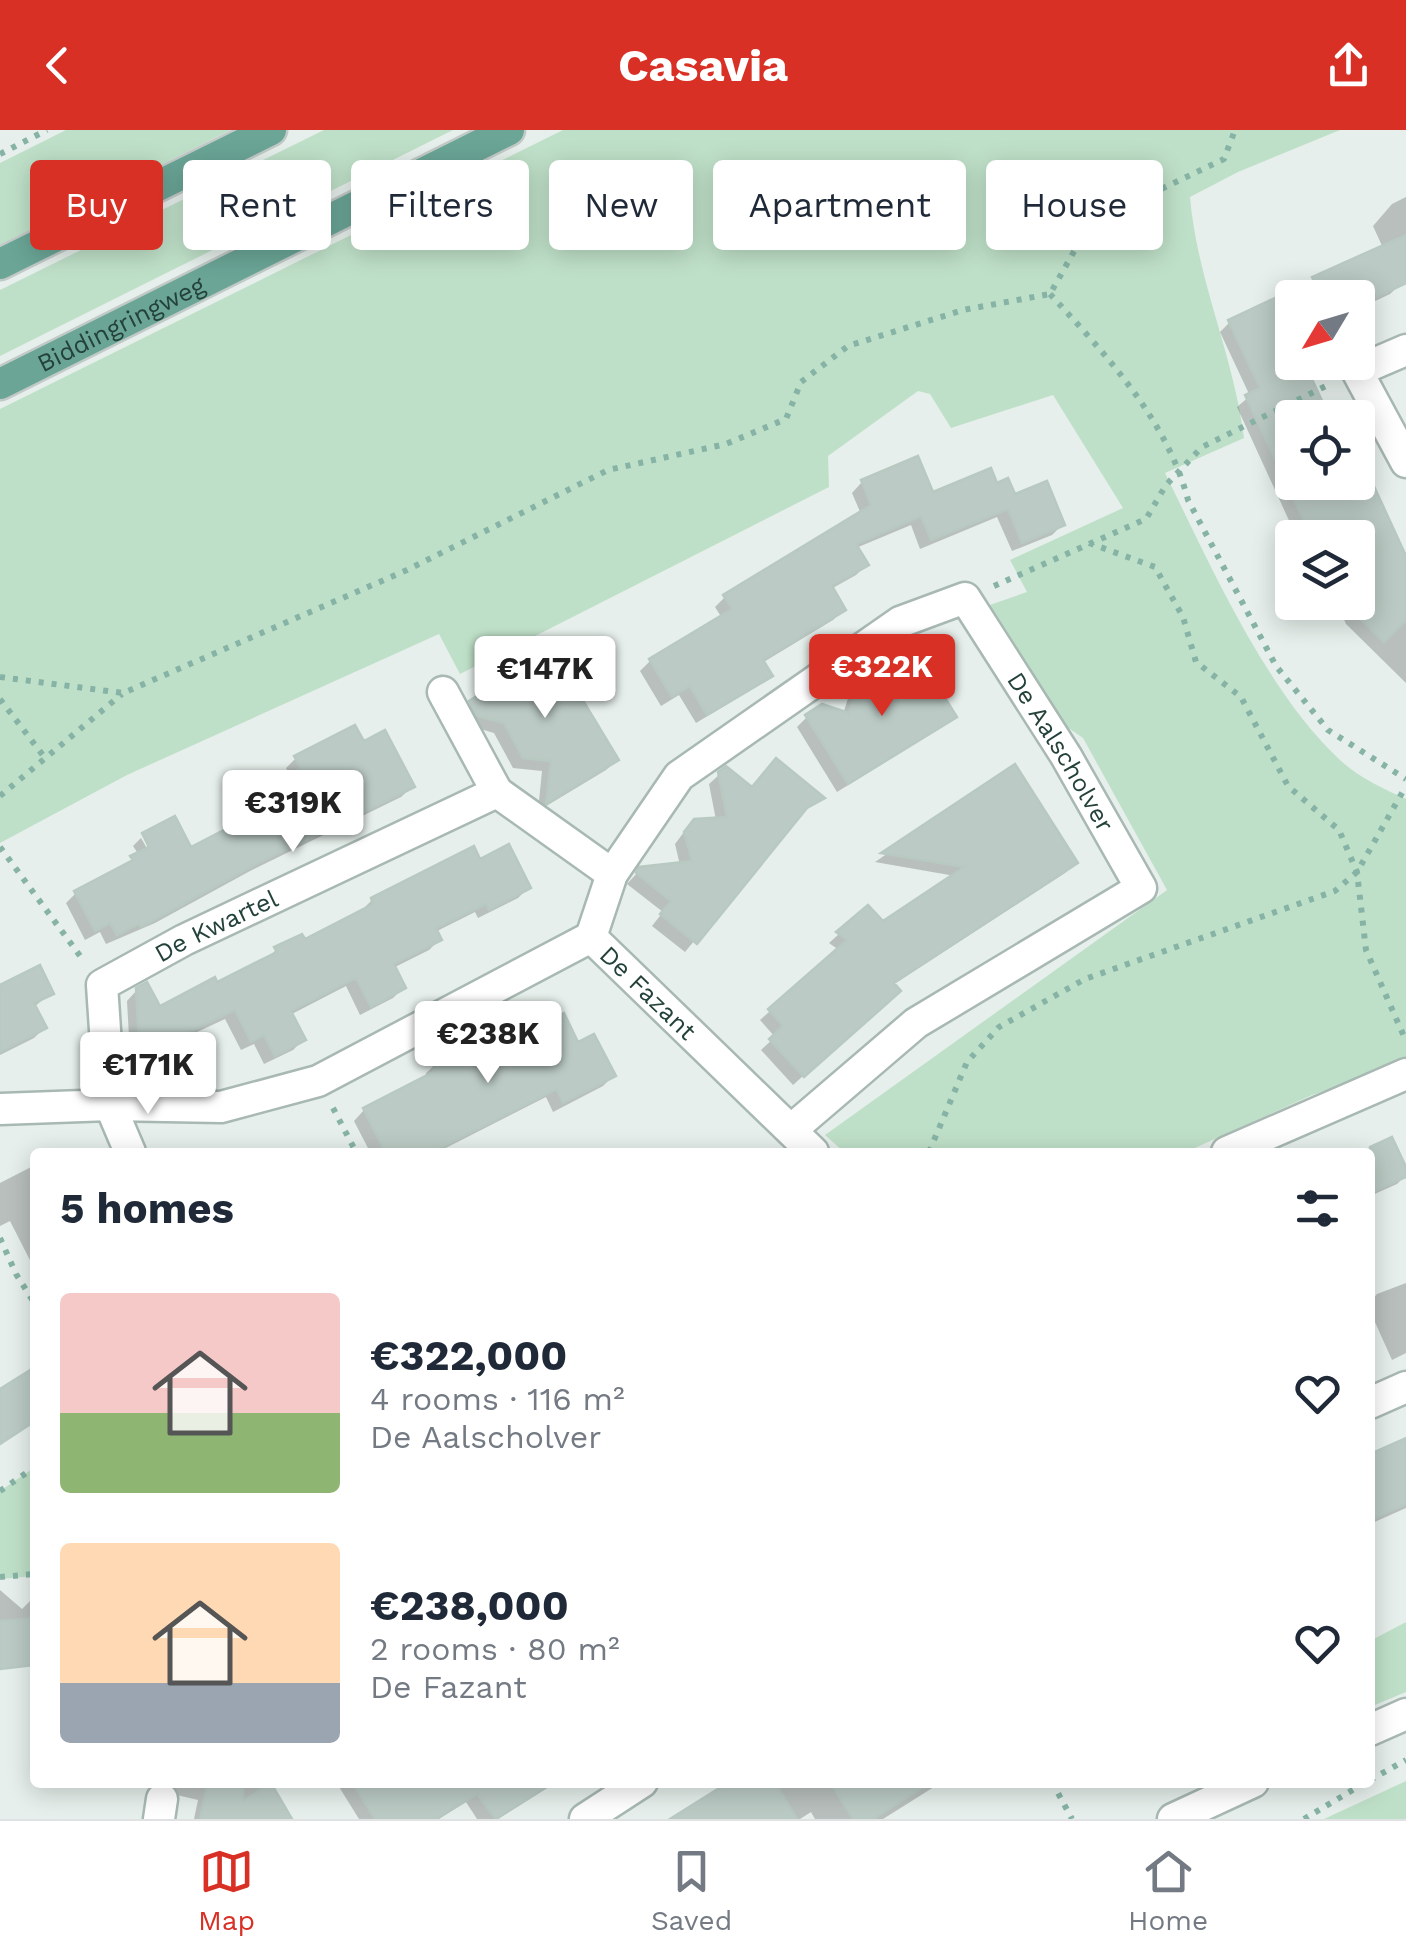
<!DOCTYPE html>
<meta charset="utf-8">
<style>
:root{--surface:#fff;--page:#f6f6f7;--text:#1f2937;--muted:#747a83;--line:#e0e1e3;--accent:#d93025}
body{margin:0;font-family:"Work Sans",sans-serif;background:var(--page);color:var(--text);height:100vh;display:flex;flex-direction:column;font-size:38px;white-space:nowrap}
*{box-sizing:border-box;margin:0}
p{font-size:32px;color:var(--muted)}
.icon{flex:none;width:55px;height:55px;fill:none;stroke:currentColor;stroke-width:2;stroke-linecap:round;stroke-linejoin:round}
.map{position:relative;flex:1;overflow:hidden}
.panel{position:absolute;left:30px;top:1018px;width:1345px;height:640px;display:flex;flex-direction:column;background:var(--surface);border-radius:10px;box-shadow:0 5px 25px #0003}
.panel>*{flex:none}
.top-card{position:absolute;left:30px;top:30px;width:1348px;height:90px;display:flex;gap:20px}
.needle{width:65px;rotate:232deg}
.tools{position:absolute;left:1275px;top:150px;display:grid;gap:20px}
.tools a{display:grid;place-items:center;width:100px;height:100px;border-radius:10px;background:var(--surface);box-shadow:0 5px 25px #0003;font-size:50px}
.price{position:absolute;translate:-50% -85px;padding:0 22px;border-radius:10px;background:#fff;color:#222;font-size:32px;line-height:65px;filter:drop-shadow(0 2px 5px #0008)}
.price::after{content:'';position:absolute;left:50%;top:60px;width:30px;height:22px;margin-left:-15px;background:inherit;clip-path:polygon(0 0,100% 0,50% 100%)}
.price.current{background:var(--accent);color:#fff}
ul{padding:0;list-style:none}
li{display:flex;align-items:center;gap:30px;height:250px;padding:0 30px}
li span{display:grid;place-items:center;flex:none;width:280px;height:200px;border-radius:10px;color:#555}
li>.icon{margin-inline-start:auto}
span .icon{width:120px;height:120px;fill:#fffc;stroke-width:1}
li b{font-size:42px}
h2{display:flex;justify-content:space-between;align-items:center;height:120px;padding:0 30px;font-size:42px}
.tag{padding:0 35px;border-radius:10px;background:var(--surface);box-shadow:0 5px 25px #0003;font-size:35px;line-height:90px}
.tag.current{background:var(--accent);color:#fff}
header{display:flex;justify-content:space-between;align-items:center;height:130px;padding:0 30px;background:var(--accent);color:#fff;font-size:45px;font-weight:700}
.tab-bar{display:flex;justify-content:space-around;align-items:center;height:140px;border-top:2px solid var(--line);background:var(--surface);font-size:28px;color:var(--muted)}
.tab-bar a{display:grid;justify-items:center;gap:5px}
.tab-bar .current{color:var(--accent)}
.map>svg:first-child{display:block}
</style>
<header><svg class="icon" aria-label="back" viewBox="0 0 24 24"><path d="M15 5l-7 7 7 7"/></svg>Casavia<svg class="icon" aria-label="share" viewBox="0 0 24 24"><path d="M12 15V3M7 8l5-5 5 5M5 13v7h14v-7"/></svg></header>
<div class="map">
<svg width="1406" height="1689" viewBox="0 0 1406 1689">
<rect width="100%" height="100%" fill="#e6efeb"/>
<path fill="#bfe0c8" d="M66,0H231L0,115V33Z
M324,0H453L0,226V160Z
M563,0H1340L1238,42L1190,67C1197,150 1234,226 1244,308L1165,343C1210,434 1265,560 1340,630C1358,647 1384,659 1406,669V933L1312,965L1186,1022H844L825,1005L1167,760L1083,608L1045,582L984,477L1027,462L1010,430L1123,378L1053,265L951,298L930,264L918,261L828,326L829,357L460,544L439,504L127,645L0,713V279Z
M35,1337V1446L0,1449V1361Z
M1406,1492V1562L1370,1577V1511Z
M1406,1651V1689H1324Z"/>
<path fill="#0003" d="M1406,67V149L1390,164L1358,179V168H1292V232H1312L1305,240L1292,288V352H1358L1369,376L1406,432V553L1346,494L1336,472H1358V408H1297L1237,277L1250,266L1220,202L1230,192L1383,118L1373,96L1392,74Z
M862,352L932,365L996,356L1062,395L1052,405L1012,421L997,387L920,419L911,395L856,418L866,435L856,445L831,459L843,480L833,490L762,533L769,545L759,555L696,593L679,565L661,576L640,541L650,531L722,488L715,477L725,467L861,384L852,363Z
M911,517L954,586L943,596L837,662L797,597L807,587L843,584L849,565L860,554L892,555L902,526Z
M489,540L616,630L606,640L538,681L542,641L513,638L494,603L467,595L460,583L487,562L479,550Z
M363,614L412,657L401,667L250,741L155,793L106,814L100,802L85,810L66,773L76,763L122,739L139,725L133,716L141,708L153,729L190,721L261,684L254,670L264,660L290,647L286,638L296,628Z
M1014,637L1075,733L1065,743L892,855L888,870L793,955L761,920L775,907L760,890L839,820L829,813L868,778L883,795L955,746L875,732Z
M720,644L752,659L821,668L798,685L685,822L652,796L663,782L627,754L640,740L680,735L675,714L684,702L716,690L709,654Z
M479,732L528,758L518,768L478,788L475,782L435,802L439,810L429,820L393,838L403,858L393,868L360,885L346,856L290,885L303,910L293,920L264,934L254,914L241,920L225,889L180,910L181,930L171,940L131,943L127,871L137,860L158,879L216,855L265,830L276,820L303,813L362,780L372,770Z
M0,858L51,863L34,877L44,898L34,908L0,925Z
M501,900L522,907L577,915L613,946L603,956L553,982L546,967L438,1022H370L354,991L364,980L425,950L426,943L437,933L472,935L479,913L490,902Z
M1391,1010L1406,1045L1397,1054L1370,1066V1022H1363Z
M35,1035V1140L10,1091L0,1096V1053Z
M1406,1153V1223L1392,1230L1370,1181V1172L1377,1164Z
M1406,1323V1378L1370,1394V1327Z
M0,1460L22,1479L35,1466V1500L0,1515Z
M164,1652H274L270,1657L290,1689H194L198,1670L156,1660Z
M336,1652H557L498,1689H477L466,1672L439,1689H359Z
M732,1652H942L883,1689H815L811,1682L800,1689H674Z"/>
<path fill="#bbcac4" stroke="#b8c9c2" stroke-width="2.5" d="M1406,105V153L1358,176V168H1322L1312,147Z
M1292,160V232H1304L1330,288H1292V352H1372L1406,426V490L1384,512L1343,472H1358V408H1312L1245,265L1260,258L1228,190Z
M918,326L933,362L991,338L997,353L1008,348L1015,364L1047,351L1065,395L1022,413L1008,379L931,410L921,386L856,414L869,435L832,456L846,480L763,530L773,546L707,585L690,556L672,567L649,529L732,479L723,465L871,375L861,350Z
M528,512L559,562L573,554L619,630L546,674L551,631L523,628L504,593L477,586L469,571L497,553L488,538Z
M911,513L957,587L848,654L805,585L822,574L849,583L858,552L871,544L898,554Z
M355,595L364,611L385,600L415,657L262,731L141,797L139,794L117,805L110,793L95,801L74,761L133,730L130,726L149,717L142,703L175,686L191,717L272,675L263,658L301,638L294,626Z
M776,628L825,668L807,678L697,814L660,784L671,771L636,743L639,737L692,731L684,702L694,689L727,687L718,642L726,636L752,657Z
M1015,634L1078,733L894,853L901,861L804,947L769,909L783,896L768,879L847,810L836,802L868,775L883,791L964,737L881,723Z
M509,714L531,758L489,780L486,774L436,798L442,810L394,834L406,858L371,877L356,848L291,881L306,910L275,926L264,905L251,912L235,880L182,905L184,931L140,934L136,858L147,852L160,876L215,847L217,852L277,822L274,817L302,804L305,809L373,774L371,768L474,716L480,729Z
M40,835L54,864L34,873L47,898L0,922V855Z
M564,883L578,912L594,904L616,946L563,973L557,959L432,1022H385L363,978L433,942L435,931L449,924L478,934L487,904L501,897L522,905Z
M1392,1007L1406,1037V1047L1370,1063V1017Z
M35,1237V1291L0,1314V1259Z
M1406,1308V1374L1370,1390V1324Z
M35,1488V1535L0,1539V1491Z
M208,1652H243V1671L271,1653L292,1689H200Z
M352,1652H554L496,1689L477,1664L436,1689H375Z
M729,1652H775L797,1689H670Z
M830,1652H931L873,1689H853Z"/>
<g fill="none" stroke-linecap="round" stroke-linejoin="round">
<g stroke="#a8b8b2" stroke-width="35">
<g id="minor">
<path d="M1406,220L1357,241L1406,332"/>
<path d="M443,562L497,662"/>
<path id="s1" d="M591,807L612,744L679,646L900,492L965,468L1066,626L1141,758L916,893L791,1000"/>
<path id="s2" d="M0,979L110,975L221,977L318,951L591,807L813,1022"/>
<path id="s3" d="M130,1022L110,975L102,855L184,810L497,662L612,744"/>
<path d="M1227,1022L1406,944"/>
<path d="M1370,1273L1406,1257"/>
<path d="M1370,1600L1406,1584"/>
<path d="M159,1689L162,1669"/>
<path d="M585,1689L642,1652"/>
<path d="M1173,1689L1253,1652"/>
</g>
</g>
<g stroke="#c2cac8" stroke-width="35">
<g id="major">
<path d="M0,134L271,0"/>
<path id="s4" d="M0,254L509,0"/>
</g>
</g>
<path stroke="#86b3a5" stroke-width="6" stroke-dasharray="5 8" stroke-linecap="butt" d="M0,24L47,0
M1050,164C1105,224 1167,289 1188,370L1276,536L1328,600L1406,649
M1089,413L1155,437L1183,487L1196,532L1241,567L1288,656L1339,700L1357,742L1366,820L1406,911
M994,456L1146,389L1166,355L1202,317L1332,253
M0,547L123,563L407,440L608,340L726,314L786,289L801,252L848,216L963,180L1050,164L1090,93L1224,29L1235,0
M0,569L45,628
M0,666L122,564
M0,717L83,830
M333,978L356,1022
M929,1022L967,932L999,897L1085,849L1335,761L1357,742L1406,656
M0,1108L16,1144L35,1174
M0,1361L35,1337
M0,1447L35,1444
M1370,1650L1406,1630
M1052,1652L1072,1689
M1304,1689L1366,1652"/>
<use href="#minor" stroke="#fff" stroke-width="30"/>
<use href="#major" stroke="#6aa596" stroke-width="30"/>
</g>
<g text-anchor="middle" stroke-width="10" stroke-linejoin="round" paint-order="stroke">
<g font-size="25" fill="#24423a" stroke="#f7fbf9">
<text dy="9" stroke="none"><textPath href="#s4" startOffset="135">Biddingringweg</textPath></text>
<text dy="9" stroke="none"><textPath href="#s1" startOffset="705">De Aalscholver</textPath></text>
<text dy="9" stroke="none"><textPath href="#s3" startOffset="300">De Kwartel</textPath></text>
<text dy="9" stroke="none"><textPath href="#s2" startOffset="710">De Fazant</textPath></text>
</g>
</g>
</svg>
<div class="tools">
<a><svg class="needle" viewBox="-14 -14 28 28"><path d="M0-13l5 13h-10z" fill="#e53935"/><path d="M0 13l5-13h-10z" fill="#747a83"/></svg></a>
<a><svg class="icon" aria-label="locate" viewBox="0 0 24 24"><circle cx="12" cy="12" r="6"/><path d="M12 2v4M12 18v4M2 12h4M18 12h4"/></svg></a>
<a><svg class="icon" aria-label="layers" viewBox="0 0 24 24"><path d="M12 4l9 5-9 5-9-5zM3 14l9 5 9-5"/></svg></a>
</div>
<b class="price current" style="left:882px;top:589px">€322K</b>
<b class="price" style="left:545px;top:591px">€147K</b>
<b class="price" style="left:293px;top:725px">€319K</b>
<b class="price" style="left:488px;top:956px">€238K</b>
<b class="price" style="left:148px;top:987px">€171K</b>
<div class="top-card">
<a class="tag current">Buy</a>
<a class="tag">Rent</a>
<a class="tag">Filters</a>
<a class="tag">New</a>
<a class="tag">Apartment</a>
<a class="tag">House</a>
</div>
<section class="panel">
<h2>5 homes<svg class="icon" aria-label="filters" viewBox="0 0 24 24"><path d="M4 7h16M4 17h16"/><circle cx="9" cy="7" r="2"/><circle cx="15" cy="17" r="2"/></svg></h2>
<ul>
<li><span style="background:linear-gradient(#f6c9c9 60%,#8fb573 0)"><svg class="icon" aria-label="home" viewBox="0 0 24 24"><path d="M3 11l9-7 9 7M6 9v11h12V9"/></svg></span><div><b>€322,000</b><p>4 rooms · 116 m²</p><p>De Aalscholver</p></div><svg class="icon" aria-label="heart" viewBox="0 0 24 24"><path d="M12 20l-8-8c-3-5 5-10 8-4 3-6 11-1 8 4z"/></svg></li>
<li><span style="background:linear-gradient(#ffd9b3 70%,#9aa5b1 0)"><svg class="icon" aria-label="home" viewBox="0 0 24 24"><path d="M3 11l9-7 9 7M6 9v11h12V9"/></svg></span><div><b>€238,000</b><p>2 rooms · 80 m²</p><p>De Fazant</p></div><svg class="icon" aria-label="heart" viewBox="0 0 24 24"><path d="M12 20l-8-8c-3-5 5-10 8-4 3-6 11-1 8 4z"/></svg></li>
</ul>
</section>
</div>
<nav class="tab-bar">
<a class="current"><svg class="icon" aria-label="map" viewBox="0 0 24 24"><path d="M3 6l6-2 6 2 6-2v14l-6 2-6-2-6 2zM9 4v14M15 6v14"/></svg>Map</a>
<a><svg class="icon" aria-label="saved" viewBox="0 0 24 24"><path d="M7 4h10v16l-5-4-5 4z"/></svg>Saved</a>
<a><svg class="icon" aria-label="home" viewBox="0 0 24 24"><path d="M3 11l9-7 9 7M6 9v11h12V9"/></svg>Home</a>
</nav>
